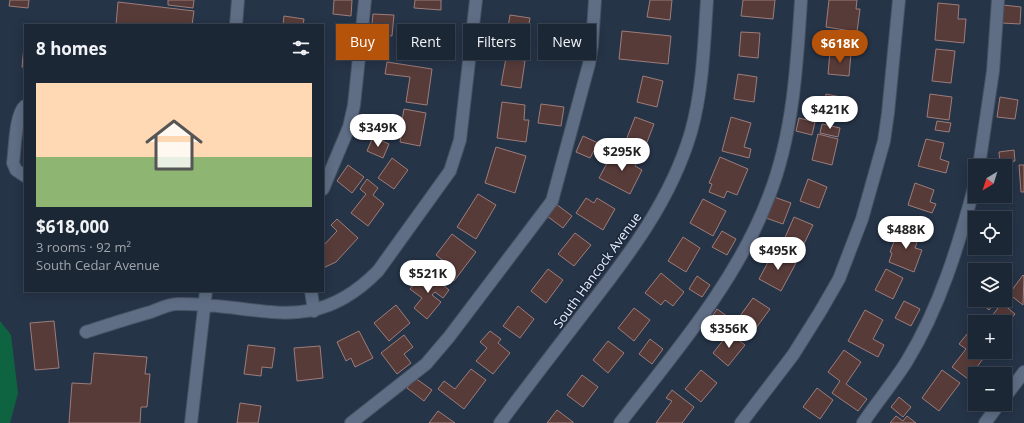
<!DOCTYPE html>
<meta charset="utf-8">
<style>
:root{--surface:#1c2736;--page:#293342;--text:#f1f3f6;--muted:#a0a5ad;--line:#3a4451;--accent:#b45309}
body{margin:0;font-family:"Open Sans",sans-serif;background:var(--page);color:var(--text);height:100vh;display:flex;flex-direction:column;font-size:15px;white-space:nowrap}
*{box-sizing:border-box;margin:0}
p{font-size:13px;color:var(--muted)}
.icon{flex:none;width:22px;height:22px;fill:none;stroke:currentColor;stroke-width:2;stroke-linecap:round;stroke-linejoin:round}
.map{position:relative;flex:1;overflow:hidden}
.drawer{position:absolute;left:24px;top:24px;width:300px;height:268px;display:flex;flex-direction:column;background:var(--surface);border-radius:0px;box-shadow:0 2px 10px #0003,0 0 0 1px var(--line)}
.drawer>*{flex:none}
.top-card{position:absolute;left:336px;top:24px;width:380px;height:36px;display:flex;gap:8px}
.needle{width:26px;rotate:218deg}
.buttons{position:absolute;left:968px;top:159px;display:grid;gap:8px}
.buttons a{display:grid;place-items:center;width:44px;height:44px;border-radius:0px;background:var(--surface);box-shadow:0 2px 10px #0003,0 0 0 1px var(--line);font-size:20px}
.price{position:absolute;translate:-50% -34px;padding:0 9px;border-radius:14px;background:#fff;color:#222;font-size:13px;line-height:26px;filter:drop-shadow(0 1px 2px #0008)}
.price::after{content:'';position:absolute;left:50%;top:24px;width:12px;height:9px;margin-left:-6px;background:inherit;clip-path:polygon(0 0,100% 0,50% 100%)}
.price.current{background:var(--accent);color:#fff}
ul{padding:0;list-style:none}
li{display:grid;align-content:center;gap:8px;height:212px;padding:0 12px}
li span{display:grid;place-items:center;height:124px;border-radius:0px;color:#555}
li>.icon{margin-inline-start:auto}
span .icon{width:72px;height:72px;fill:#fffc;stroke-width:1}
li b{font-size:17px}
h2{display:flex;justify-content:space-between;align-items:center;height:48px;padding:0 12px;font-size:17px}
.chip{padding:0 14px;border-radius:0px;background:var(--surface);box-shadow:0 2px 10px #0003,0 0 0 1px var(--line);font-size:14px;line-height:36px}
.chip.current{background:var(--accent);color:#fff}
.map>svg:first-child{display:block}
</style>
<div class="map">
<svg width="1024" height="423" viewBox="0 0 1024 423">
<rect width="100%" height="100%" fill="#263448"/>
<path fill="#0e6441" d="M0,321L11,335L18,393L10,423H0Z"/>
<path fill="#573b39" stroke="#9d7c7a" d="M10,0H29L28,8L9,6Z
M168,0H194L193,8L168,5Z
M334,0H352L351,16L333,14Z
M415,0H441V10L414,8Z
M650,0H672L670,20L647,17Z
M743,0H775L773,19L741,16Z
M829,0H857L856,9H860L857,32L826,27Z
M118,2L194,11L192,25H116Z
M938,3L959,5L958,19H966L964,43L935,40Z
M1003,5L1021,7L1020,24L1002,23Z
M373,14L394,15L392,36L371,34Z
M510,15L530,18L526,42L506,39Z
M284,16L304,19L303,25H283Z
M408,29L435,33L431,60L413,57L414,49L405,48Z
M622,31L671,36L668,64L619,59Z
M741,32L760,33L758,58L739,56Z
M24,46H25V68L22,67Z
M936,49L955,51L951,83L932,81Z
M830,51L851,53L849,76L828,74Z
M506,58L525,61L521,88L501,85Z
M387,62L432,69L427,105L406,102L410,77L385,74Z
M738,74L757,77L754,102L734,99Z
M643,76L663,81L657,107L637,102Z
M826,94L846,98L841,121L822,117Z
M930,94L952,97L949,120L927,117Z
M1000,97L1018,100L1015,119L997,117Z
M502,102L525,105L524,120H529L526,142L497,138Z
M541,104L564,107L561,126L538,123Z
M404,109L426,113L420,146L400,142L402,131L395,130L397,119L402,120Z
M635,117L654,124L644,150L625,143Z
M731,117L751,123L744,147L751,149L749,158L722,151Z
M799,118L815,122L812,135L796,131Z
M937,121L951,123L949,132L935,130Z
M822,124L840,128L838,137L820,133Z
M818,134L838,139L832,165L812,160Z
M583,136L598,143L590,158L576,152Z
M373,137L389,144L383,158L367,151Z
M926,139L944,143L940,159L949,162L946,173L918,166Z
M496,147L526,156L515,193L485,183Z
M1014,150L1015,161L1000,163L999,152Z
M625,151L639,158L635,166L642,170L630,194L599,178L612,154L621,159Z
M720,157L748,169L737,195L727,191L724,198L709,192L712,184L709,183Z
M392,158L408,170L394,189L378,178Z
M348,165L364,177L352,193L337,181Z
M1019,165H1024V192H1021Z
M367,179L378,188L373,195L384,204L368,226L351,213L366,194L360,189Z
M808,179L827,187L819,208L800,201Z
M915,183L934,190L930,202L936,204L932,213L908,205Z
M478,194L496,205L476,239L457,227Z
M774,197L791,203L783,224L766,218Z
M586,198L594,203L597,198L615,209L603,230L576,213Z
M703,199L726,211L713,236L690,223Z
M556,204L572,216L563,228L547,216Z
M794,217L813,225L801,250L783,242Z
M337,219L358,238L336,262L323,268V246L337,231L331,225Z
M900,226L920,234L915,248L922,250L914,272L889,262L892,253L890,252Z
M722,231L736,239L727,255L712,247Z
M575,233L591,245L574,266L558,254Z
M452,234L476,252L454,281L446,274L451,267L436,255Z
M683,237L700,248L686,272L668,261Z
M774,251L796,263L781,291L759,279Z
M548,269L563,280L546,303L531,291Z
M886,269L903,278L893,299L875,290Z
M425,270L449,290L443,298L435,292L432,295L441,302L427,319L414,308L422,298L410,289Z
M661,273L684,292L673,306L665,300L661,305L645,293Z
M1023,275L1024,276L1023,305L1009,294Z
M697,276L710,285L702,297L689,289Z
M753,298L770,309L753,332L737,320Z
M977,300H997L989,310Z
M904,301L920,309L911,326L895,318Z
M1002,303L1015,314L1009,321L1013,324L1005,333V322H987Z
M396,305L410,323L389,341L374,323Z
M518,306L534,319L520,338L503,326Z
M634,308L650,320L634,341L618,328Z
M717,309L731,319L723,331L709,321Z
M865,310L883,320L873,339L884,345L878,357L848,341Z
M54,321L59,368L35,370L30,323Z
M359,331L373,358L355,367L351,358L346,361L337,342Z
M490,331L501,339L498,343L510,353L493,374L476,361L487,348L480,342Z
M729,333L745,345L728,366L713,353Z
M967,334L975,340V352H988L968,379L952,367L966,349L959,344Z
M404,335L413,347L404,354L411,363L397,374L381,353Z
M650,339L663,349L652,364L639,354Z
M608,341L624,353L608,373L593,360Z
M248,345L275,348L272,368L262,367L261,376L244,374Z
M320,346L323,378L297,381L294,348Z
M844,350L861,362L846,384L867,399L858,411L832,393L840,381L828,372Z
M94,353L147,357L145,374H150L147,407H141L140,423H69L72,383L91,384Z
M471,369L486,380L464,409L438,389L444,381L455,389Z
M701,370L717,383L701,402L685,389Z
M942,370L960,383L939,411L922,398Z
M582,375L598,387L583,407L567,395Z
M415,378L432,390L424,401L407,388Z
M817,388L833,400L820,419L803,407Z
M672,390L694,407L682,423H656L672,401L666,398Z
M899,397L911,407L903,417L891,407Z
M240,403L261,406L258,423H237Z
M557,410L573,422V423H547Z
M438,411L455,423H429Z
M896,416L903,421L907,416L916,423H890Z"/>
<g fill="none" stroke-linecap="round" stroke-linejoin="round">
<g stroke="#475263" stroke-width="14">
<path id="minor" d="M236,25L238,0
M25,106C15,114 15,150 13,163L16,170L25,176
M979,166L993,71L998,0
M323,189L349,127L354,105L365,0
M311,291L314,311
M86,332C108,325 129,318 151,312C159,309 169,304 177,304C259,302 310,340 378,271L450,171L460,140L476,0
M1005,397L1024,372
M191,423L206,291
M351,423L426,364L449,337L552,201L589,64L592,45L595,0
M500,423C528,385 557,348 586,310C629,255 671,200 691,132C703,89 704,44 707,0
M620,423C675,352 737,281 769,196C793,135 797,65 801,0
M741,423L793,355L820,312L839,279L862,219L884,141L888,113L899,0
M863,423C877,402 894,382 907,361C940,307 959,244 975,184
M985,423L999,404"/>
</g>
<use href="#minor" stroke="#5f6e85" stroke-width="12"/>
</g>
<g text-anchor="middle" stroke-width="3.5" stroke-linejoin="round" paint-order="stroke">
<g font-size="13" fill="#e6effc" stroke="#1d293d">
<text transform="translate(597 270) rotate(-54)" y="5">South Hancock Avenue</text>
</g>
</g>
</svg>
<div class="buttons">
<a><svg class="needle" viewBox="-14 -14 28 28"><path d="M0-13l5 13h-10z" fill="#e53935"/><path d="M0 13l5-13h-10z" fill="#a0a5ad"/></svg></a>
<a><svg class="icon" aria-label="locate" viewBox="0 0 24 24"><circle cx="12" cy="12" r="6"/><path d="M12 2v4M12 18v4M2 12h4M18 12h4"/></svg></a>
<a><svg class="icon" aria-label="layers" viewBox="0 0 24 24"><path d="M12 4l9 5-9 5-9-5zM3 14l9 5 9-5"/></svg></a>
<a>+</a>
<a>−</a>
</div>
<b class="price current" style="left:840px;top:64px">$618K</b>
<b class="price" style="left:830px;top:130px">$421K</b>
<b class="price" style="left:378px;top:148px">$349K</b>
<b class="price" style="left:622px;top:172px">$295K</b>
<b class="price" style="left:906px;top:250px">$488K</b>
<b class="price" style="left:778px;top:271px">$495K</b>
<b class="price" style="left:428px;top:294px">$521K</b>
<b class="price" style="left:729px;top:349px">$356K</b>
<div class="top-card">
<a class="chip current">Buy</a>
<a class="chip">Rent</a>
<a class="chip">Filters</a>
<a class="chip">New</a>
</div>
<section class="drawer">
<h2>8 homes<svg class="icon" aria-label="filters" viewBox="0 0 24 24"><path d="M4 7h16M4 17h16"/><circle cx="9" cy="7" r="2"/><circle cx="15" cy="17" r="2"/></svg></h2>
<ul>
<li><span style="background:linear-gradient(#ffd9b3 60%,#8fb573 0)"><svg class="icon" aria-label="home" viewBox="0 0 24 24"><path d="M3 11l9-7 9 7M6 9v11h12V9"/></svg></span><div><b>$618,000</b><p>3 rooms · 92 m²</p><p>South Cedar Avenue</p></div></li>
</ul>
</section>
</div>
